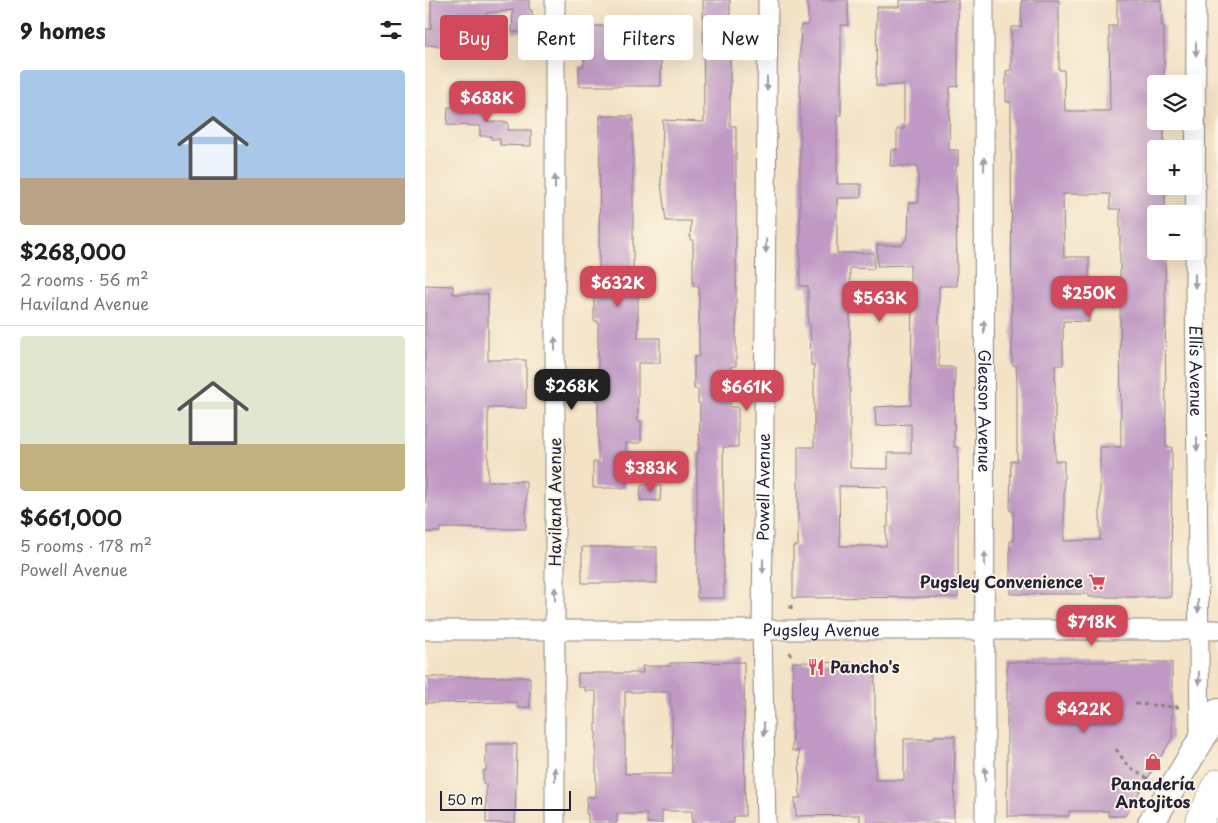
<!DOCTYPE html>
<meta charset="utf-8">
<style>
:root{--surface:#fff;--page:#f2f2f2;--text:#222;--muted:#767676;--line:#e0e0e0;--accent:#d1495b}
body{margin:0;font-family:"Playpen Sans",sans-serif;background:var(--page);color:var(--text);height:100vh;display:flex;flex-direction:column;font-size:19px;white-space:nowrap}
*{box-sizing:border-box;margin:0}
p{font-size:16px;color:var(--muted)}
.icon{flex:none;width:28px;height:28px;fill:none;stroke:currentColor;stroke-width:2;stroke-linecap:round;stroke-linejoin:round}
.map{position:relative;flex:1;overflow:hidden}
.sheet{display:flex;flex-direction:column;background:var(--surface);width:425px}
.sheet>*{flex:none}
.hud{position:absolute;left:15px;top:15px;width:475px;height:45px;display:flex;gap:10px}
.fabs{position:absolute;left:722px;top:75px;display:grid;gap:10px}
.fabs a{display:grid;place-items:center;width:55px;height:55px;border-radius:5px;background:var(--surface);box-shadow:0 5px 20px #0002;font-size:25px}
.scale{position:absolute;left:15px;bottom:12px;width:131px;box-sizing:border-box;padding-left:5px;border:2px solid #22223b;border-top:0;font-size:14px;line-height:18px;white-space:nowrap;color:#22223b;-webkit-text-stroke:4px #fcf5e5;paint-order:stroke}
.price{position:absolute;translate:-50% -42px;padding:0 11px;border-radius:10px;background:var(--accent);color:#fff;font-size:16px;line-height:32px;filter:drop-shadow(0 1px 2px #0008)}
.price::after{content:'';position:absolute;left:50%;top:30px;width:15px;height:11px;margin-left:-8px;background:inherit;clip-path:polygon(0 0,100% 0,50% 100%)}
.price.current{background:#222;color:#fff}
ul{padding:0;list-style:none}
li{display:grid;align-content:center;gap:10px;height:265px;padding:0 20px}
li+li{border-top:1px solid var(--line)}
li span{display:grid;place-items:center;height:155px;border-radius:5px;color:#555}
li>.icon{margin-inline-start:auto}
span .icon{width:90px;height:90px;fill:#fffc;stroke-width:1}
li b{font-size:21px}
h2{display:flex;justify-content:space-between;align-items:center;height:60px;padding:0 20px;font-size:21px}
.pill{padding:0 18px;border-radius:5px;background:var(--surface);box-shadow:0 5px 20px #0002;font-size:18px;line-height:45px}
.pill.current{background:var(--accent);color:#fff}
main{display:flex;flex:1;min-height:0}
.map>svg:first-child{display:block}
</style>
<main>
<section class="sheet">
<h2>9 homes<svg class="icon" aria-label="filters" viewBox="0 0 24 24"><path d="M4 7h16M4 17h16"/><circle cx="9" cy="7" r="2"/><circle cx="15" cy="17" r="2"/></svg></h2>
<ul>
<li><span style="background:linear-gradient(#a9c7e8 70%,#b9a48a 0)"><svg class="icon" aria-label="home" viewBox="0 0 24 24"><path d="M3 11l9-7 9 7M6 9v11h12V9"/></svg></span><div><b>$268,000</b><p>2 rooms · 56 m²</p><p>Haviland Avenue</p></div></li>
<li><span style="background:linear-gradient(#dfe7d0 70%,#c2b280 0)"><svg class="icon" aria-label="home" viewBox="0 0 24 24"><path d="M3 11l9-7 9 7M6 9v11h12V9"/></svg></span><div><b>$661,000</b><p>5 rooms · 178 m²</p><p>Powell Avenue</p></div></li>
</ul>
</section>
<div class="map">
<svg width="793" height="823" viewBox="0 0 793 823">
<rect width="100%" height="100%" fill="#fcf5e5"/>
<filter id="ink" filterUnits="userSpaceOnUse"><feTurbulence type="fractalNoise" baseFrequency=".02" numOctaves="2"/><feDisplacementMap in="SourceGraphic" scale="10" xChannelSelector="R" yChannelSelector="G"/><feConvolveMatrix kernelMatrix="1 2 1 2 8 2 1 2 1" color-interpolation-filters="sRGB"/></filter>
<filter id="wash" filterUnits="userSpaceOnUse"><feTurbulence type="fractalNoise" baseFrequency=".0096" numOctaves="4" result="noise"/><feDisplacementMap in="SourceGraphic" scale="20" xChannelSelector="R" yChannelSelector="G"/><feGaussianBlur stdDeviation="1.12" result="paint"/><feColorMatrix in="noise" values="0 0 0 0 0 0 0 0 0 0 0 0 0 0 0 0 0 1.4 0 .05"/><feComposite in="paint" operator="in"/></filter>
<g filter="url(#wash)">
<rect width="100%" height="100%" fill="#f3e2c5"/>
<g id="blocks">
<path fill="#c09ac5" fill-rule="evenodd" d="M6,0H104V10H107V32H87L88,10L61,13V19H22V46L0,45V29H6Z
M278,0H305V126H311V366H306L305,407H313V447H298L299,598H272V453H274L275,403H273V389H269V357L274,356V286H268V240H265L266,221H241L236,183L238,120L279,122Z
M383,0H423V25H416V115H412V184H436V198H412V253H449V269L425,268V468L463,469V453H486V424L451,426L450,407L486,405L487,286H485V265L452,266V245H477L483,236L484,203H493V166H465L466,150H472V129H479V85L451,86L452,7H474V0H533V86L525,87L524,150H533V166H531L532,286H514V367H530L529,447H533V597L368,598V546H373V447H389V365H386L385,324H383V286H375V49L376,25H383ZM414,486L463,487V527H461V546H415Z
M597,0H634V70H639L640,111H685L684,26H692V0H736L737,26H739V82H731V121H739V149H731V186H740V214H731V251H740L741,447H747L746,597H664V594H585V541H589L588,511H585L586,461H592V383L591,365H587L586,102H581V71L586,70V27H596ZM638,194H685V209H695V290H664V257H639ZM695,305L696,447H675V540L639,541V461H630V365H638V321L664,322V306Z
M159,26H236V86H154V66H159Z
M47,92H61V122H83V130H106V146L75,145V139H66V136H55V126L22,125L23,107H47Z
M175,116H208V292H213V338H235V363H213V421H216V443H201V488H168V462H173V400H170V373H173V321H169V292H174Z
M0,285L28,286V294H63V360H101V408H63V481H101V529L15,528V532H0Z
M216,485L236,486L235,501L215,500Z
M157,547H232V583H157Z
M319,662L320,816H309V823H267V811H237V823H222V814H192V823H163V814H161L162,797H171V691H160V687H153V673H218L217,666H245V663ZM200,692H245V703L247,707L248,774H200Z
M368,662L450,663V780H479V739H509V736H530L529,823H435V815L371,816L370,798H375L374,751H367Z
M582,662H747V738L700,816H683V811H644V816H582Z
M0,677H105V707L92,708V702L0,703Z
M61,744H92L90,823H61V784H58V771H61Z"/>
</g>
</g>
<g filter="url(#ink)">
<use href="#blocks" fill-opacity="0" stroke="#8a8280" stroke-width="1"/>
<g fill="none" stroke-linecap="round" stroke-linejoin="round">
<g stroke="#8a8280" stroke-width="21">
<g id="street">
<path d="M130,0V823"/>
<path id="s1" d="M559,0L560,823"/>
<path id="s2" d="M771,0L770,288L775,741"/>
<path id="s3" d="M0,630H793"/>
<path id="s4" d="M341,823L337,630L343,0"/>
</g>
</g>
<g stroke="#8a8280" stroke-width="28">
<path id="secondary" d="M726,823L793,712"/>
</g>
<g stroke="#8a8280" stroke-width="29">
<path id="highway" d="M774,823L793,783"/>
</g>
<path stroke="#8a8280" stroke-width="3" stroke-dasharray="4 4" stroke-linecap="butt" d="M366,605V612
M365,656L366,649
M710,704L755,707
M691,749L703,766L728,782"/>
<use href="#street" stroke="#fff" stroke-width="19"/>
<use href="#secondary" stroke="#fff" stroke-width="26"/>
<use href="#highway" stroke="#fff" stroke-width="28"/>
</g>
<defs><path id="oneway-solid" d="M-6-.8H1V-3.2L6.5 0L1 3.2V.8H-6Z" transform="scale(1.25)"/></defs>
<g fill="#9c9ca7">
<use href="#oneway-solid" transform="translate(771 49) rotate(90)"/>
<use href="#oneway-solid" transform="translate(342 84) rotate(90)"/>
<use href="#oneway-solid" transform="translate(559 164) rotate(-90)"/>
<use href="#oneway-solid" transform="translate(130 182) rotate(-90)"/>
<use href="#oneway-solid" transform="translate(341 246) rotate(90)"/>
<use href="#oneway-solid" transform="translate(770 281) rotate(90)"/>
<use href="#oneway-solid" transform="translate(559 327) rotate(-90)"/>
<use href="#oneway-solid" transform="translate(130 344) rotate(-90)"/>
<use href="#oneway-solid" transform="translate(772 444) rotate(90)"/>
<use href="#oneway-solid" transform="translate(560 559) rotate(-90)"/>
<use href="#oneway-solid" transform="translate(338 566) rotate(90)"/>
<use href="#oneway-solid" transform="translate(130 594) rotate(-90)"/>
<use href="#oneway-solid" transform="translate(773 606) rotate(89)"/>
<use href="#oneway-solid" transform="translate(774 678) rotate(89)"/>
<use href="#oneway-solid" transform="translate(339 729) rotate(89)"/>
<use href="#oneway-solid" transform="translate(130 774) rotate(-90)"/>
<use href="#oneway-solid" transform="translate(560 774) rotate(-90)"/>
</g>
</g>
<defs>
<g id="supermarket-bare" transform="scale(1.35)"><path d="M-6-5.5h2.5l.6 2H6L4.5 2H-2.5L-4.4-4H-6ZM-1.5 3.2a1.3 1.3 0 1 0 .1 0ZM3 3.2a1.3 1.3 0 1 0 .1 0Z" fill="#d1495b" stroke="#fcf5e5" stroke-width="2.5" paint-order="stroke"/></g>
<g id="restaurant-bare" transform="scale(1.35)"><path d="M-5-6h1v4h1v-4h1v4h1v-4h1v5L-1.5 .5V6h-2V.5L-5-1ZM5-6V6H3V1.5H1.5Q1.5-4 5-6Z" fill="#d1495b" stroke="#fcf5e5" stroke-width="2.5" paint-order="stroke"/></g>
<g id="shop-bare" transform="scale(1.35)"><path d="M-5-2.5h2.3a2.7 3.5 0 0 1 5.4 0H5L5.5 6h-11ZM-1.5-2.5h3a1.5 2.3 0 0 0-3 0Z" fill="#d1495b" stroke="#fcf5e5" stroke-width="2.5" paint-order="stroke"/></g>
</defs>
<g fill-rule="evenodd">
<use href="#supermarket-bare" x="672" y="582"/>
<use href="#restaurant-bare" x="391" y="667"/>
<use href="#shop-bare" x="728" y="762"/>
</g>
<g text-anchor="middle" stroke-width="4" stroke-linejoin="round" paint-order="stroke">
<g font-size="16" fill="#22223b" stroke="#fcf5e5">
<text dy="6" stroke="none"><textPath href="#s2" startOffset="371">Ellis Avenue</textPath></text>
<text dy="6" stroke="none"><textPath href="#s1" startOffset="411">Gleason Avenue</textPath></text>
<text dy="6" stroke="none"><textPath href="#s4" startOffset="336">Powell Avenue</textPath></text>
<text transform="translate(130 502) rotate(-90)" y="6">Haviland Avenue</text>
<text dy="6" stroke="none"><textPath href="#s3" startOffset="396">Pugsley Avenue</textPath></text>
</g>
<g font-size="16" font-weight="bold" fill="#22223b" stroke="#fcf5e5" text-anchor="end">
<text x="658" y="588">Pugsley Convenience</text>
<text x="405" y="673" text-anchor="start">Pancho's</text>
<text x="728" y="790" text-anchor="middle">Panadería<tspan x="728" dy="18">Antojitos</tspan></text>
</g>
</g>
</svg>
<div class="fabs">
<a><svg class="icon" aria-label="layers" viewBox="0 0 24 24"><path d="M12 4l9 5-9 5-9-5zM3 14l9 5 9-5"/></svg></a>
<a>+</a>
<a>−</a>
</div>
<div class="scale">50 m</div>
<b class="price" style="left:62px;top:123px">$688K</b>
<b class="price" style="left:193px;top:308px">$632K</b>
<b class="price" style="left:664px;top:318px">$250K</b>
<b class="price" style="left:455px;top:323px">$563K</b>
<b class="price current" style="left:147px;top:411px">$268K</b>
<b class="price" style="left:322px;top:412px">$661K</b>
<b class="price" style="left:226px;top:493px">$383K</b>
<b class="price" style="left:667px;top:647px">$718K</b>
<b class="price" style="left:659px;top:734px">$422K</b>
<div class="hud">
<a class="pill current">Buy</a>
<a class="pill">Rent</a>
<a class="pill">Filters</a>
<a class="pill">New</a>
</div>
</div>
</main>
